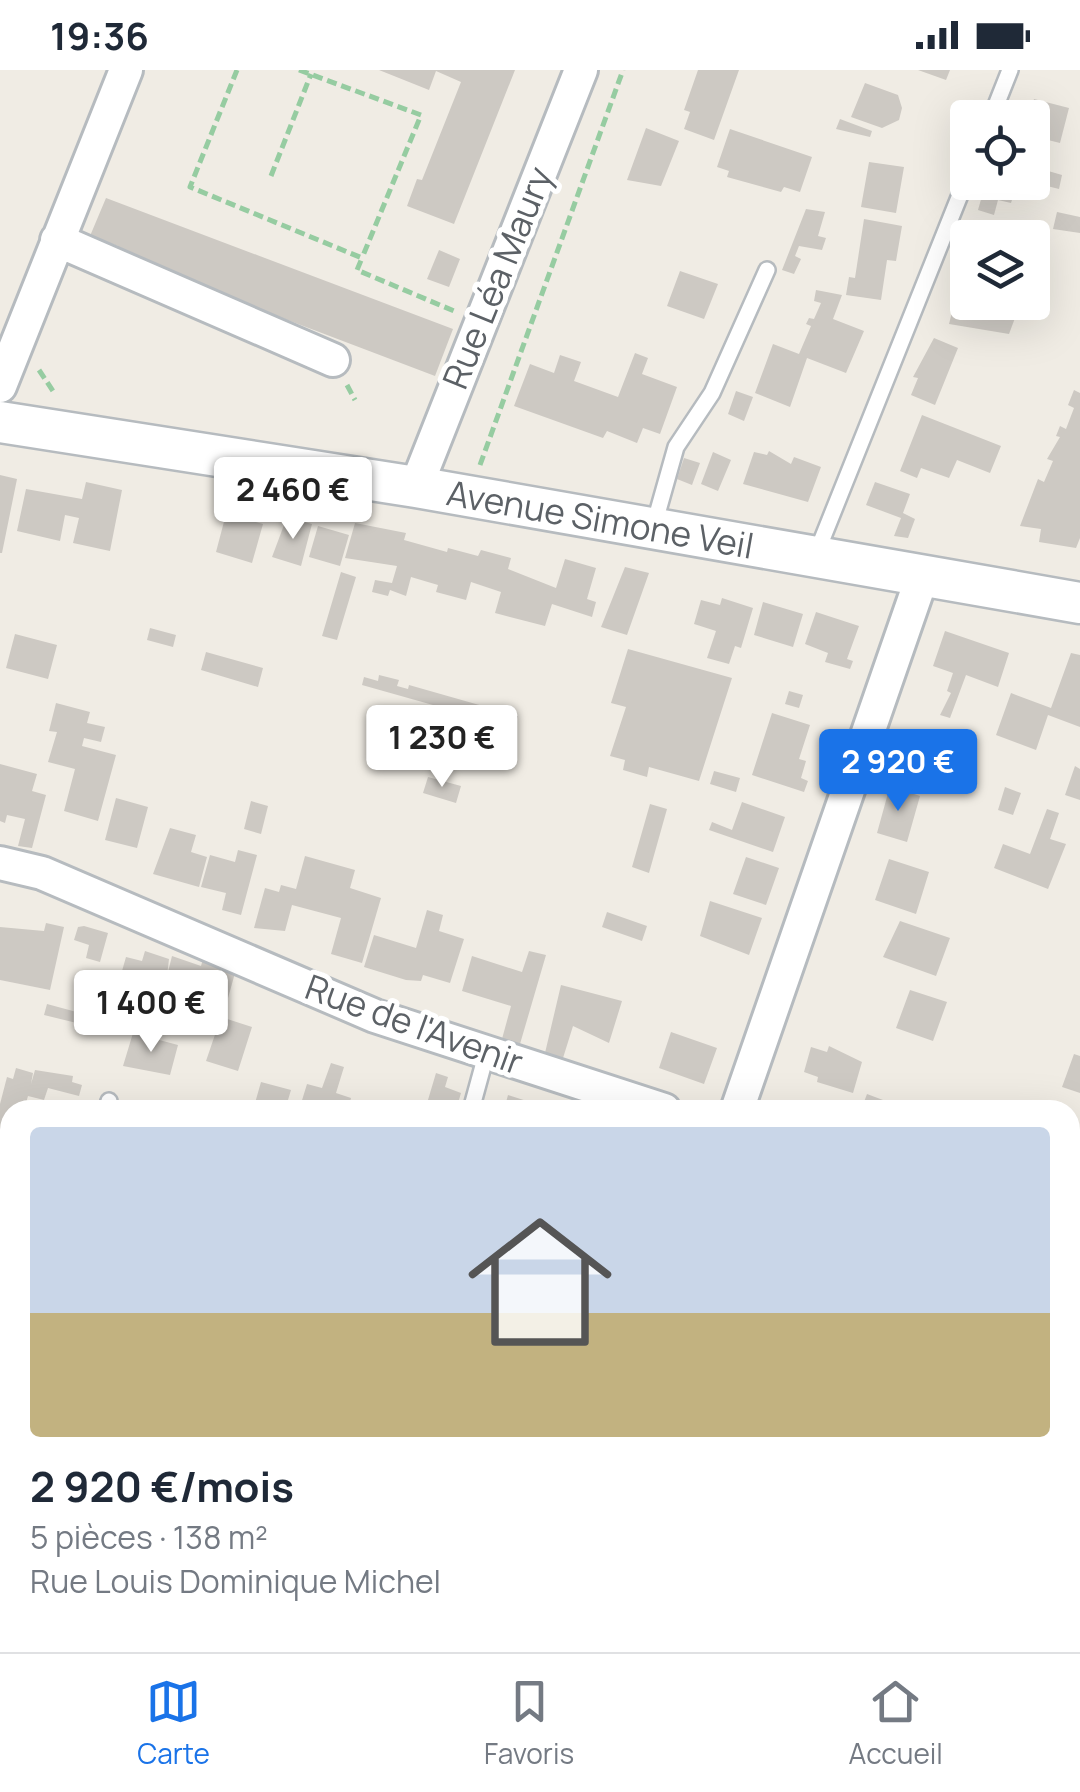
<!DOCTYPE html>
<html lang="fr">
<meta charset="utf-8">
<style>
:root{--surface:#fff;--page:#f6f6f7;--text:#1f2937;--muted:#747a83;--line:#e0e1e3;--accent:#1a73e8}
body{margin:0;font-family:Manrope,sans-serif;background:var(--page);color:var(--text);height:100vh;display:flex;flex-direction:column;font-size:38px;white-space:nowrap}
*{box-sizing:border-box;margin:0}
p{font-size:32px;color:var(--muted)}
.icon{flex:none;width:55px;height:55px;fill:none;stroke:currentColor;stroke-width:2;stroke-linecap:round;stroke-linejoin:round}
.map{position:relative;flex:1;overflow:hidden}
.panel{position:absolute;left:0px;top:1030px;width:1080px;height:552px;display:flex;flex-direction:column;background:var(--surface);border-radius:30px 30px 0 0;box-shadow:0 10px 40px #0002}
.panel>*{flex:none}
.controls{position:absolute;left:950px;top:30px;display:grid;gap:20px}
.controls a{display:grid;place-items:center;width:100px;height:100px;border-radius:10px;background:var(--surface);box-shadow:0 10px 40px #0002;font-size:50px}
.price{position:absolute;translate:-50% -85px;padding:0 22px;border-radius:10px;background:#fff;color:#222;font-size:32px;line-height:65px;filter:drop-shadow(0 2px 5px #0008)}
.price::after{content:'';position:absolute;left:50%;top:60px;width:30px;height:22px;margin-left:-15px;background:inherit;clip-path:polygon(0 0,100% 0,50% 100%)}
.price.current{background:var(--accent);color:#fff}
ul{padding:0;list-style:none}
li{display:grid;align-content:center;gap:20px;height:530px;padding:0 30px}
li span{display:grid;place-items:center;height:310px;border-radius:10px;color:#555}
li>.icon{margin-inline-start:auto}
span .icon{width:180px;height:180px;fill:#fffc;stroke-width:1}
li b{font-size:42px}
.status{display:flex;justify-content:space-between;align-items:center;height:70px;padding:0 50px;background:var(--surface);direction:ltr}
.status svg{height:28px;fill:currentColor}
.tabs{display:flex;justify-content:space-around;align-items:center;height:140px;border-top:2px solid var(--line);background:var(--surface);font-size:28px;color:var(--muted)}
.tabs a{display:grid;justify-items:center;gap:5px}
.tabs .current{color:var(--accent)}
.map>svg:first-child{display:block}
</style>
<div class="status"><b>19:36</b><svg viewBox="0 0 49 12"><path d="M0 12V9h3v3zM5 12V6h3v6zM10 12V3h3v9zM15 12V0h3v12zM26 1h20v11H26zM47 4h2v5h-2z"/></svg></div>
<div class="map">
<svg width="1080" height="1582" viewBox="0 0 1080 1582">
<rect width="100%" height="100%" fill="#f0ece4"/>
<path fill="#cdc9c3" d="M379,0H515L454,154L407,136L417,109L422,110L461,12L436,1L429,20Z
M698,0H739L714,70L684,59L690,42L684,40Z
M918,0H950L946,10Z
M865,13L898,25L902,38L899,50L882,58L851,47Z
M1034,29L1069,38L1060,73L1032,66V48H1029Z
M840,49L872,61L870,67L836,59Z
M646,58L679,71L661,116L627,110Z
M730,59L812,87L800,122L784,117L781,122L727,107L729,101L717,97Z
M1032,70L1047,73L1045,85L1032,83Z
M869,92L904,97L896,143L861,137Z
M1038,98L1062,105L1059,119L1035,113Z
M986,112L1016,117L1011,133L998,130L994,145L978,140Z
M106,128L453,259L435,306L116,185L118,176L90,166Z
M806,139L825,142L818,166L826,168L822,180L799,176L795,186L801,189L794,204L782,200Z
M1057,142L1080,147V163L1053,159Z
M864,149L902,156L896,191L887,190L881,230L846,225L849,207L855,208Z
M1008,152L1046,158L1039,201L1032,200V168H1005Z
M439,180L460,189L449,217L427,209Z
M680,201L718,214L704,249L667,236Z
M959,214L968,216V232H1021L1009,264L949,254Z
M816,220L842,225L833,249L864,261L846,303L807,288L790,337L755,323L773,274L799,284L811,256L806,254L809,248L814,249L821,233L814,231Z
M934,268L958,278L935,335L911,325L918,308L913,307Z
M635,283L648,288L642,304L677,317L660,364L643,358L637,373L607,361L603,368L514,336L530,294L554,303L560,285L581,292L574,311L618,327Z
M1074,320L1080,323V468L1076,478L1039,472L1041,459L1020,456L1038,409L1044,412L1053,391L1047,389L1060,367L1056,366L1060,356L1066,359L1074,338L1068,335Z
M736,321L753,327L744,351L728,344Z
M922,345L1001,376L990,403L957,390L949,408L921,398L917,408L900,401Z
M769,381L791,394L794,387L821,397L808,432L743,414L754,382L767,385Z
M713,382L731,390L718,421L701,414Z
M684,388L700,393L692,415L677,409Z
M0,405L17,409L2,483H0Z
M86,412L122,420L110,481L73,473L79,448L65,445L60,471L17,461L26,419L82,429Z
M875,412L910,424L903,443L915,449L908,468L894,466L901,448L866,435Z
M226,444L263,454L252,493L216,482Z
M287,447L312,454L301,496L272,487Z
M355,453L406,463L404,470L447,482L448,478L478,486L481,480L511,488L508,499L556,518L565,489L596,498L587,529L596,532L592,547L552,534L545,556L495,543L501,522L471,512L466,530L436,522L438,515L411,507L406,526L390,520L388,526L372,522L375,510L392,513L397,496L345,488Z
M318,456L349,465L340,496L309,487Z
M625,497L649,503L627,565L601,557Z
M341,502L356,507L337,570L322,566Z
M722,528L753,538L741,578L735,576L729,594L707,588L716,561L694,554L701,530L720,535Z
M763,532L803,544L793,577L754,565Z
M816,542L859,556L847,589L853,591L850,599L825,592L828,583L805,574Z
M150,558L176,565L173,577L147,570Z
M945,561L1009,583L998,617L966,605L950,648L940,645L951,623L947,621L953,603L933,596Z
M15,564L57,575L48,609L6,598Z
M628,579L732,608L699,711L649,697L647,707L623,700L625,690L610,686L626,637L611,633Z
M206,582L263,598L258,617L201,600Z
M1071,583L1080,585V657L1048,645L1036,680L996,665L1011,623L1051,638Z
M379,605L399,610L397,616L408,619L409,615L518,646L514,658L362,615L364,607L378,611Z
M789,621L803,625L799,638L785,634Z
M56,633L90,642L87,653L105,657L101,672L84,668L82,676L116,685L98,751L64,741L75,699L48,692L57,662L49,661Z
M772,643L810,655L799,689L806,691L801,708L808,711L804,722L752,705Z
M911,660L953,675L941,710L898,695Z
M0,694L37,704L32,721L46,725L32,778L18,776L25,749L7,745L5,753L0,751Z
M1075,696L1080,699V730L1065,725Z
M714,701L740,708L736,722L710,714Z
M428,707L461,716L456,733L423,723Z
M890,716L920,726L907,772L877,763Z
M1005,717L1021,723L1013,745L998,740Z
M116,728L148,737L137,778L105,770Z
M251,731L268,736L261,764L244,759Z
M742,732L785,747L773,782L709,760L712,752L732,760Z
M650,734L667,739L649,803L632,797Z
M1047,739L1059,743L1050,769L1066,774L1048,819L994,798L1003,774L1030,784Z
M170,758L196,765L191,782L207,787L199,817L153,804Z
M238,780L257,785L241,845L222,840L226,823L201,817L210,785L235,792Z
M305,786L355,800L350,818L381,828L362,893L331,884L341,848L292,835L285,861L254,858L265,818L279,822L281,815L296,819Z
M746,787L779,798L766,835L733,824Z
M889,789L929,802L916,844L875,830Z
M710,831L762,848L749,885L700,866Z
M427,840L443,845L439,861L464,869L450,913L423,905L421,911L406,910L364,897L374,865L416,878Z
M607,842L647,856L642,871L602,857Z
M900,851L950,868L936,906L883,887Z
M46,853L64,857L50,920L0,910V857L44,861Z
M84,856L108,863L100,892L86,888L89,875L74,870L78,857Z
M145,881L169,889L167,906L172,886L201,896L203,889L235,903L225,939L202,933L199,943L166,934L168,926L159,924L134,918L126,925L116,922L126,887L142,891Z
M529,881L546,885L520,974L502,969L511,936L462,921L472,886L522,902Z
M561,915L622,931L609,973L573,956L563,988L545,983Z
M910,920L947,932L933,971L896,958Z
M47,934L95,947L93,957L44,945Z
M221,947L252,957L238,1001L206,991Z
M671,962L717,978L704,1014L659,998Z
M133,963L178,975L170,1005L123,996Z
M829,976L862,992L853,1023L817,1012L818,1007L804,1002L811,977L827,982Z
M1074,984L1080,986V1023L1062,1017Z
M331,993L344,997L336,1023L351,1028L348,1040H299L307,1014L322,1018Z
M16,998L33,1003L31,1014L35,1000L73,1006L72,1012L82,1015L79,1026L48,1018L44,1030L28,1026L24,1040H10L7,1101L0,1099V1034L7,1007L13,1009Z
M436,1003L448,1007L445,1017L461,1023L456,1040H425Z
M261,1012L291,1020L285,1040H253Z
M867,1024L883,1030L880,1040H861Z
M508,1025L533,1033L531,1040H486L489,1031L505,1036Z
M1070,1100L1080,1103L1073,1125L1080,1128L1076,1179L1070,1177Z
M1,1122L10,1124V1179L0,1176Z
M1075,1259L1080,1264V1293L1070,1290V1260Z
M0,1272L10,1275L6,1330L0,1328Z
M1080,1308V1374L1070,1370V1333Z
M0,1465L10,1467V1497L3,1495L0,1503Z
M1070,1467L1080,1471V1511L1070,1507Z
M310,1572H350L348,1582H308Z
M362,1572L484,1576L494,1574L492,1582H360Z
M505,1572H532L529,1582H502Z
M646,1572H688L685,1582H657L644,1578Z
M690,1572H733L729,1582Z
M869,1572H907L903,1582H864Z
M932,1572H973L968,1582H928Z
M1009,1572H1029L1025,1582H1004Z
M1033,1572H1038L1058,1582H1028Z"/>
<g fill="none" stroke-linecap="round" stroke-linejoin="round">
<g stroke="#b6bbbf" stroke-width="20">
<path id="service" d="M991,48L1010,0
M654,455L676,377L712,323L767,200
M815,487L968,105
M107,1040L109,1031
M471,1040L486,985"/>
</g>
<g stroke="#b6bbbf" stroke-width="38">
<path id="minor" d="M57,170L333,290
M0,316L126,0
M416,417L581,0
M0,793L42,803L375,946L664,1040
M737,1040L922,507
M0,1225L10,1227
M1070,1235L1080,1246
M0,1545L10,1548
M1070,1550L1080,1555
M89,1572L120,1582
M553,1582L556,1572"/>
</g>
<g stroke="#b6bbbf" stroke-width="45">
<path id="tertiary" d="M0,352L416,417L1080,533"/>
</g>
<path stroke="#96cca1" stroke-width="5" stroke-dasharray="10 5" stroke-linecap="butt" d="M237,0L190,117L362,188L357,200L454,241
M299,0L421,45L362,188
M271,106L311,4
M39,300L55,324
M347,315L355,330
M480,395L623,0
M149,1572L180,1582"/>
<use href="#service" stroke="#fff" stroke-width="15"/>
<use href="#minor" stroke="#fff" stroke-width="32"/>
<use href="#tertiary" stroke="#fff" stroke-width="40"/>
</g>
<g text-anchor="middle" stroke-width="10" stroke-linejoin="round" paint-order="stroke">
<g font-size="35" fill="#5c6166" stroke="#fff">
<text transform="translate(498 208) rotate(-68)" y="12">Rue Léa Maury</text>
<text transform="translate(600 450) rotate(10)" y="12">Avenue Simone Veil</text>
<text transform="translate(414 955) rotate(20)" y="12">Rue de l'Avenir</text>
</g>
</g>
</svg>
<div class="controls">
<a><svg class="icon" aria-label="locate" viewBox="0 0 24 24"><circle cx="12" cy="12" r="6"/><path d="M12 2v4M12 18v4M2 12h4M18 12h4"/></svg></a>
<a><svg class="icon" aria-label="layers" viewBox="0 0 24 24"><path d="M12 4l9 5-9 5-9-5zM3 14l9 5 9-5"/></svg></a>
</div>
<b class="price" style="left:293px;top:472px">2 460 €</b>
<b class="price" style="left:442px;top:720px">1 230 €</b>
<b class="price current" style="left:898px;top:744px">2 920 €</b>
<b class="price" style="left:151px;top:985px">1 400 €</b>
<section class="panel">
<ul>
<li><span style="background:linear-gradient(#c9d6e8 60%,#c2b280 0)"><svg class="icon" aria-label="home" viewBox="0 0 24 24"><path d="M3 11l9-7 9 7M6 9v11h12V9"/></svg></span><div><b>2 920 €/mois</b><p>5 pièces · 138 m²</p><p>Rue Louis Dominique Michel</p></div></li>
</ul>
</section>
</div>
<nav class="tabs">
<a class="current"><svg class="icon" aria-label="map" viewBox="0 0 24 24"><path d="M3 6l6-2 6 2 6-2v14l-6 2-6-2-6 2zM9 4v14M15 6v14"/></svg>Carte</a>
<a><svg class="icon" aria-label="saved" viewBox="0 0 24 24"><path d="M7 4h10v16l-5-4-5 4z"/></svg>Favoris</a>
<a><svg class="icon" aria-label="home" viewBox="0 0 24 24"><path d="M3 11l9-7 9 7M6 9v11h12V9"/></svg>Accueil</a>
</nav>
